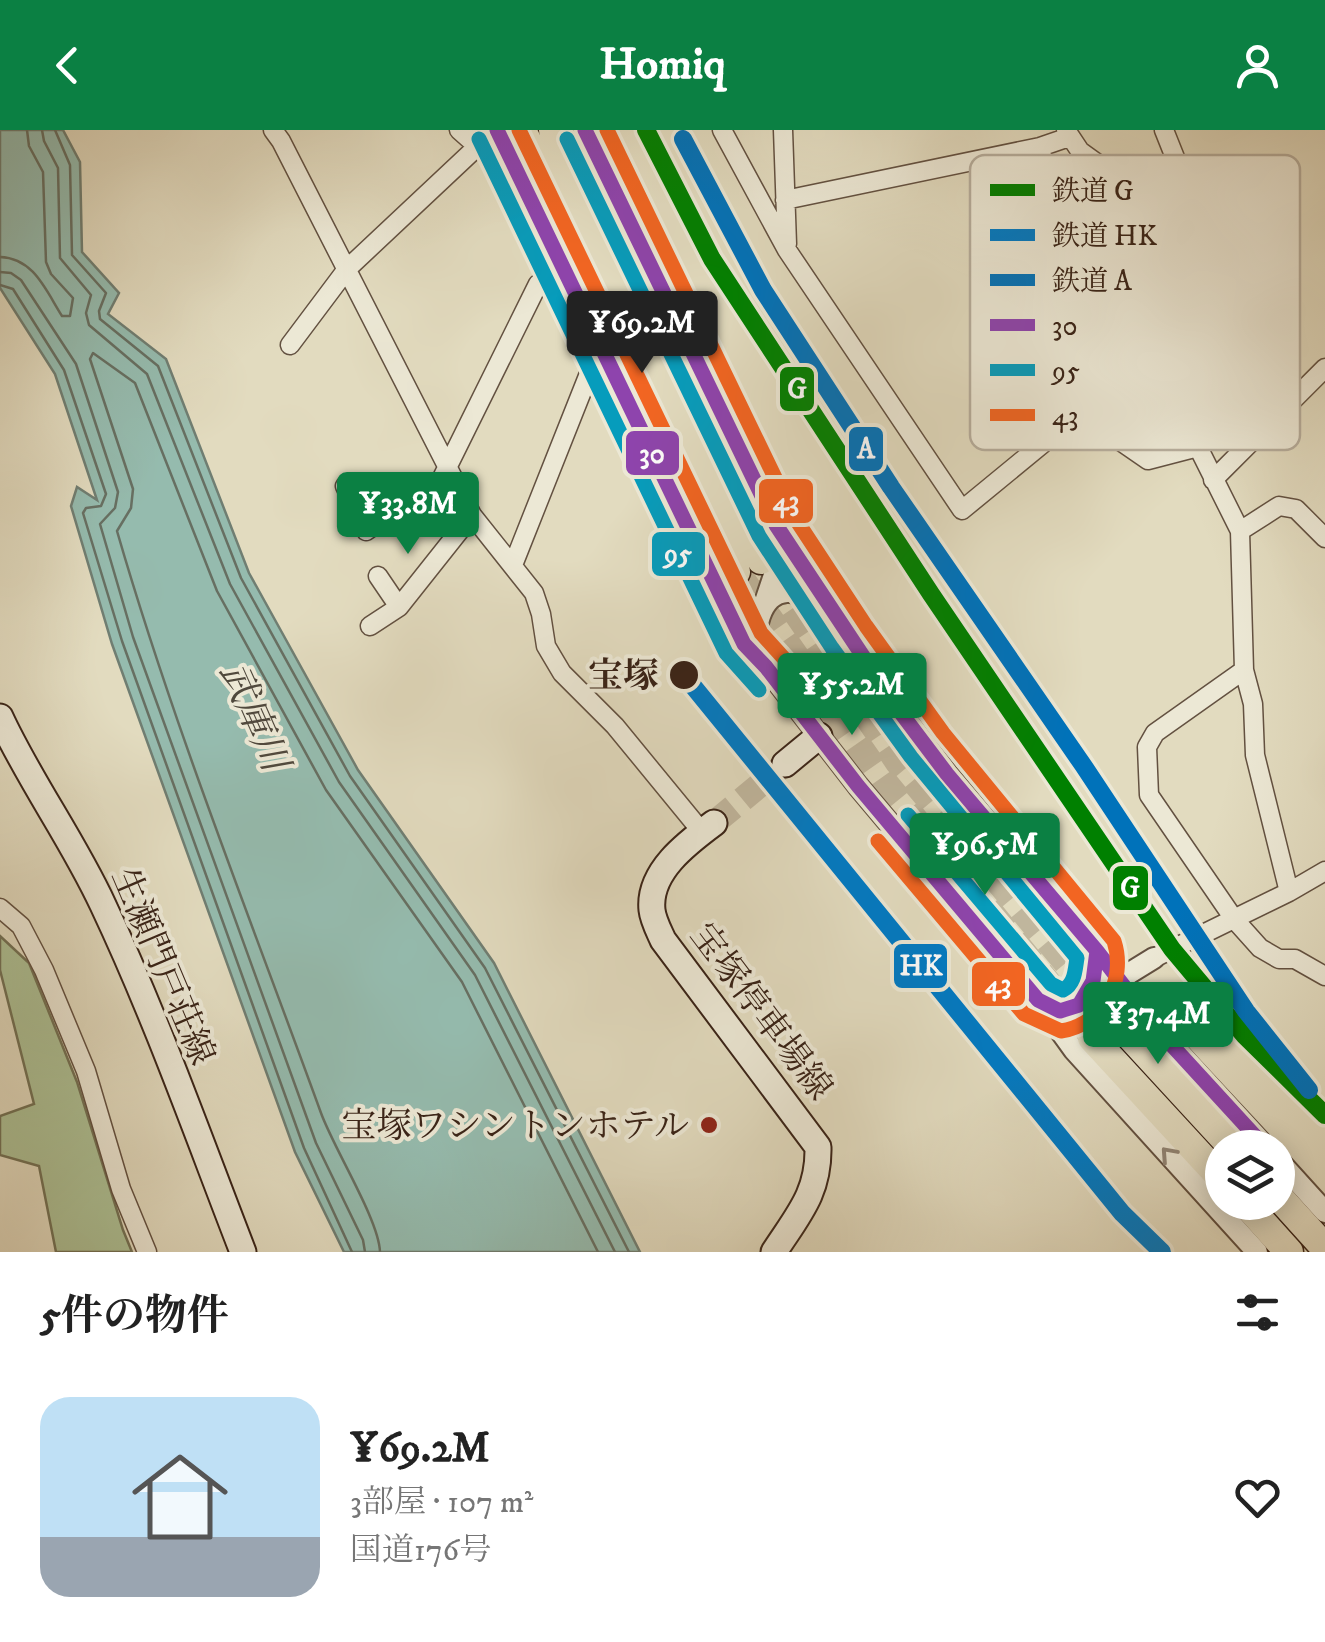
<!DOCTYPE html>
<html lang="ja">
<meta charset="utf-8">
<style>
:root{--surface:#fff;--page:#f6f6f6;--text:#222;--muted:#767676;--line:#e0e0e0;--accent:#0b8043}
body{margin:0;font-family:"IM FELL DW Pica","Noto Serif JP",serif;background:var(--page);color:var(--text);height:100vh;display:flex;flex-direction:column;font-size:38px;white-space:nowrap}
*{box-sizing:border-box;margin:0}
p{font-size:32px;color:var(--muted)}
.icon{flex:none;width:55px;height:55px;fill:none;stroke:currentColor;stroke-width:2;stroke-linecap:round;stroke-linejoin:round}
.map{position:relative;height:1122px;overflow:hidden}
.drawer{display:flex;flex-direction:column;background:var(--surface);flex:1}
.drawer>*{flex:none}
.buttons{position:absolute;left:1205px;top:1000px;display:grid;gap:20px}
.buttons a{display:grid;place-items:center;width:90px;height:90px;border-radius:50%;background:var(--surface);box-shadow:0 5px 25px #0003;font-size:50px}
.price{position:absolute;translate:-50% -85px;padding:0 22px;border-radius:10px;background:var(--accent);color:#fff;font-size:32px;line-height:65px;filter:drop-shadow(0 2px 5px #0008)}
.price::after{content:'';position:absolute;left:50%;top:60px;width:30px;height:22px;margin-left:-15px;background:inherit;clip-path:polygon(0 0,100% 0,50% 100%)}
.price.selected{background:#222;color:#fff}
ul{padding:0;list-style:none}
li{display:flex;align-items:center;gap:30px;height:250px;padding:0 40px}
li+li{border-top:2px solid var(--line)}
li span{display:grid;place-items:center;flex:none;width:280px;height:200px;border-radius:30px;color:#555}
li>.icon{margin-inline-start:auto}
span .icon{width:120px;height:120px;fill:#fffc;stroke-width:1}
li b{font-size:42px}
h2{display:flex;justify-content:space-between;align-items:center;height:120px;padding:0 40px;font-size:42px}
header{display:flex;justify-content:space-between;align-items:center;height:130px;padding:0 40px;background:var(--accent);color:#fff;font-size:45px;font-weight:700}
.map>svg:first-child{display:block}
</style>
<header><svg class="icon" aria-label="back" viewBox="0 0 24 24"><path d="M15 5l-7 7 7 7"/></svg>Homiq<svg class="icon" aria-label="person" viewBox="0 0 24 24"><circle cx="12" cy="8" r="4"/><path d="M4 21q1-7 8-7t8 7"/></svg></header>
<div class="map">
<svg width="1325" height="1122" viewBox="0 0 1325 1122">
<rect width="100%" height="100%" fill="#e2dbbf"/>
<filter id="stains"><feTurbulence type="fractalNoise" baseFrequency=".002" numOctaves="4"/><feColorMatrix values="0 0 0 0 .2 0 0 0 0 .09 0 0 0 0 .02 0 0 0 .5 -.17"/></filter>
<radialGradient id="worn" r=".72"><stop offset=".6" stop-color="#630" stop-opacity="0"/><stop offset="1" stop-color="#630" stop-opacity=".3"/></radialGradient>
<path fill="#adc196" stroke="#737256" stroke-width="2.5" d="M989,725L1000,727L1005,735C1002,753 987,759 971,764L958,754L964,746Z
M0,806L29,833L77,952L123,1100L132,1122H56L39,1036L0,1025V986L34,974L0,840Z"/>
<path fill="#95bbae" stroke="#707e72" stroke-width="2.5" d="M0,0H63L80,32L82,122L119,163L108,184L166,229L249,443L358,640L494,833L640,1122H344L295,1022L112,514L71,376L77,357L97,370L55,244L0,158Z"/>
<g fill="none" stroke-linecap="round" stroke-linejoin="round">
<path stroke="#676f62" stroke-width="2.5" d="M42,0L44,11L58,38L60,128L91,165L86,183L89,195L147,244L230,454L339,652L475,845L615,1122
M55,0L70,35L72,125L106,163L99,181L100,189L158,236L241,448L350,646L485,838L629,1122
M0,127C34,128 46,161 62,186H70L73,168L51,144L46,132L43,42L29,16L27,0
M0,142L11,143L21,150L76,234L118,362L115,378L100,394L133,507L316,1013L363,1110L365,1122
M0,155L13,159L64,240L106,364L101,376L86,378L83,383L122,511L304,1018L352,1122
M380,1122C379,1090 334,1019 321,983C251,790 174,598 117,401L131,378L133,359L90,229L93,223L135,253L217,461L326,660L462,852L598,1122"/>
<path stroke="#c0b69d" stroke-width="25" stroke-dasharray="25 12" stroke-linecap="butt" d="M714,693L785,634"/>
<path stroke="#c0b69d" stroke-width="28" stroke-dasharray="28 14" stroke-linecap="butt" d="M736,442L881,649L1092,908
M770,443L899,632L1118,893"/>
<g stroke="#635141" stroke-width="21">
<path id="minor" d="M273,0L281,11L472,385L534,463L541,484L546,516L562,543L615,596L702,702
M459,0L477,16
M722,0L787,120L962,380L1063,297L1090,290L1148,330L1198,317L1240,401L1244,540L1155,603L1147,617L1149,665L1234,789L1260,818L1279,829H1295L1325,846
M783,0L787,114
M1066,0L1080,21L1105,39L1198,317
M1164,0L1278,286
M1040,17L1050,63
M785,70L1040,17L1069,7
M290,215L347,139L495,0
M1213,350L1325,238
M345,356L366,401L441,350L538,154L563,139
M1240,401L1279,376L1296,379L1325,408
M513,435L600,216
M378,446L399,477
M370,496L399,477L472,385
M1289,762L1325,741
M0,778L21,796L44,840L86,941L121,1059L147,1122
M1154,828L1289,762L1255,625L1253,574L1244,540"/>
</g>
<g stroke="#635141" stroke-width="24">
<path id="tertiary" d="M497,0L744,514L766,537L858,656L1038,870L1074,920L1257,1122
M585,0L776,395L798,431L898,579L947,644L1097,821C1144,893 1208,954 1266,1018
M765,472L775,442L776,397
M764,532C756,515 754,504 760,486C772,452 798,461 825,472
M1039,871L1050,878L1068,881L1154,828
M1278,1030L1325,1082"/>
</g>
<g stroke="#392317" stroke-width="29">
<path id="secondary" d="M0,587C30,652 73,710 103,775C156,887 198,1006 243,1122
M785,634L819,606
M714,693C687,713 648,742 652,780C653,790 659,801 663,810L818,1017C819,1063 798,1085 774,1122"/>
</g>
<g stroke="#392317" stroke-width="31">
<path id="trunk" d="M522,0L736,442
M553,0L761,430
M1118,893L1233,1018
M1092,908L1222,1049
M1278,1066L1325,1118
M1244,1072L1289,1122"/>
</g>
<use href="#minor" stroke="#ece8d5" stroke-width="18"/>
<use href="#tertiary" stroke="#ece8d5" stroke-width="20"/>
<use href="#secondary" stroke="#ece8d5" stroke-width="25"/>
<use href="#trunk" stroke="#e2dbbf" stroke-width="28"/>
<g stroke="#ece8d5" stroke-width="22">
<path id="bus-1" d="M497,0L744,514L766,537L858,656L1038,870L1060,881L1079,875L1093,851L1097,821
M585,0L776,395L898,579L947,644L1097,821L1156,898L1266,1018"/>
</g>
<g stroke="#ece8d5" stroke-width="22">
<path id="bus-2" d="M479,9L726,523L759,560
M567,9L759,406L832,518L911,627L1077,828C1075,840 1075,854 1063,860L1051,854L908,685"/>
</g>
<g stroke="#ece8d5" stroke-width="22">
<path id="bus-3" d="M519,0L761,503L789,534
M607,0L793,385L866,496L943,603L1114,811C1127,851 1102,895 1061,901L1024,884L878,711"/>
</g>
<use href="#bus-1" stroke="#8e44ad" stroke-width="15"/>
<use href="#bus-2" stroke="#069cbc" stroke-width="15"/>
<use href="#bus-3" stroke="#f26522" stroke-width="15"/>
<g stroke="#ece8d5" stroke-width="25">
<path id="rail-1" d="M646,0L712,129L931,464L1172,819L1244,905L1325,985"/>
</g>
<g stroke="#ece8d5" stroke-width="25">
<path id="rail-2" d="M684,545L1122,1083L1162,1122"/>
</g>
<g stroke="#ece8d5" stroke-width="25">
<path id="rail-3" d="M683,9L763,160L891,357L1083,635L1246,881L1309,960"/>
</g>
<use href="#rail-1" stroke="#008000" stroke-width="18"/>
<use href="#rail-2" stroke="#007ac4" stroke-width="18"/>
<use href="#rail-3" stroke="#0072ba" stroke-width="18"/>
</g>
<defs><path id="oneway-chevron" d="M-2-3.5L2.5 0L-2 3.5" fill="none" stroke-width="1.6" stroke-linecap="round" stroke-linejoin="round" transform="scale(2.5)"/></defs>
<use stroke="#928676" href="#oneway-chevron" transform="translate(1168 1024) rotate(-132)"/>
<circle fill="#392317" stroke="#ece8d5" stroke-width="4" cx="684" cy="545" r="16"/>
<circle fill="#8f2418" stroke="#ece8d5" stroke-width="4" cx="709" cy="995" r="10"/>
<g text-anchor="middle" stroke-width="8" stroke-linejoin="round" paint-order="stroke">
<g font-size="35" font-weight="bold" fill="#392317" stroke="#ece8d5" text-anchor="end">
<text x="658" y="557">宝塚</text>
</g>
<g font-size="35" fill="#392317" stroke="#ece8d5">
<text transform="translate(164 836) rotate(67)" y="12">生瀬門戸荘線</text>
<text transform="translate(762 881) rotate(53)" y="12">宝塚停車場線</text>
</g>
<g font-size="35" fill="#392317" stroke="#ece8d5" text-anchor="end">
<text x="689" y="1007">宝塚ワシントンホテル</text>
</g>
<g font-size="38" font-style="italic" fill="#50493d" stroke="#ece8d5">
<text transform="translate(255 586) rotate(66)" y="13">武庫川</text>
</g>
</g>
<rect x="970" y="25" width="330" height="295" rx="15" fill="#ece8d5" stroke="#b6ad9c" stroke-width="2.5"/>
<rect x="990" y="54" width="45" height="12" fill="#008000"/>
<rect x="990" y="99" width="45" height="12" fill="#007ac4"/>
<rect x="990" y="144" width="45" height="12" fill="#0072ba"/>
<rect x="990" y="189" width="45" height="12" fill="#8e44ad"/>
<rect x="990" y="234" width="45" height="12" fill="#069cbc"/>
<rect x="990" y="279" width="45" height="12" fill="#f26522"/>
<g font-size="28" fill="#392317">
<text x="1052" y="70">鉄道 G</text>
<text x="1052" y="115">鉄道 HK</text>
<text x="1052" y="160">鉄道 A</text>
<text x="1052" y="205">30</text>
<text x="1052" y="250">95</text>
<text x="1052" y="295">43</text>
</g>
<g stroke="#ece8d5" stroke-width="4">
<rect x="778" y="235" width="38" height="48" rx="10" fill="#008000"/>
<rect x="847" y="295" width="38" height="48" rx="10" fill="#0072ba"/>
<rect x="624" y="299" width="57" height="48" rx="10" fill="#8e44ad"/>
<rect x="757" y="347" width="58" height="48" rx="10" fill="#f26522"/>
<rect x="650" y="400" width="57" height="48" rx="10" fill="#069cbc"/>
<rect x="1111" y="734" width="39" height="48" rx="10" fill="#008000"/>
<rect x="892" y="812" width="57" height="48" rx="10" fill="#007ac4"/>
<rect x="970" y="830" width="57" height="48" rx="10" fill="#f26522"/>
</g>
<g font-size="28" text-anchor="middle" font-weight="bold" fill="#fff">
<text x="797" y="268">G</text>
<text x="866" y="328">A</text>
<text x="652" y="333">30</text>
<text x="786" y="380">43</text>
<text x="678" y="433">95</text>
<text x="1130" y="767">G</text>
<text x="921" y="845">HK</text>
<text x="998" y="863">43</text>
</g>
<rect width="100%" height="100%" filter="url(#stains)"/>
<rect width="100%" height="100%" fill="url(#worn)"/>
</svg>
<div class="buttons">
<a><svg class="icon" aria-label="layers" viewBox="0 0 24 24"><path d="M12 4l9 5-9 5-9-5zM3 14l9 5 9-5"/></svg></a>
</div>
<b class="price selected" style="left:642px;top:246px">¥69.2M</b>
<b class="price" style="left:408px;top:427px">¥33.8M</b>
<b class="price" style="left:852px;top:608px">¥55.2M</b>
<b class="price" style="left:985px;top:768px">¥96.5M</b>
<b class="price" style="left:1158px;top:937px">¥37.4M</b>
</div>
<section class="drawer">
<h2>5件の物件<svg class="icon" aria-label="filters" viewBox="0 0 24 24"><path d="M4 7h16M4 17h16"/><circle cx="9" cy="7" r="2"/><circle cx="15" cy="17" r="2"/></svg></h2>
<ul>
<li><span style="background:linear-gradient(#bfe0f5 70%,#9aa5b1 0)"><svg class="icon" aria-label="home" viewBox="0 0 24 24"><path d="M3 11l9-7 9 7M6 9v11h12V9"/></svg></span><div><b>¥69.2M</b><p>3部屋 · 107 m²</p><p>国道176号</p></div><svg class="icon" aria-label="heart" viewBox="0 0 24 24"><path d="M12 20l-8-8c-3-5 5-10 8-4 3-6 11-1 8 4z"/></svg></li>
</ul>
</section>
